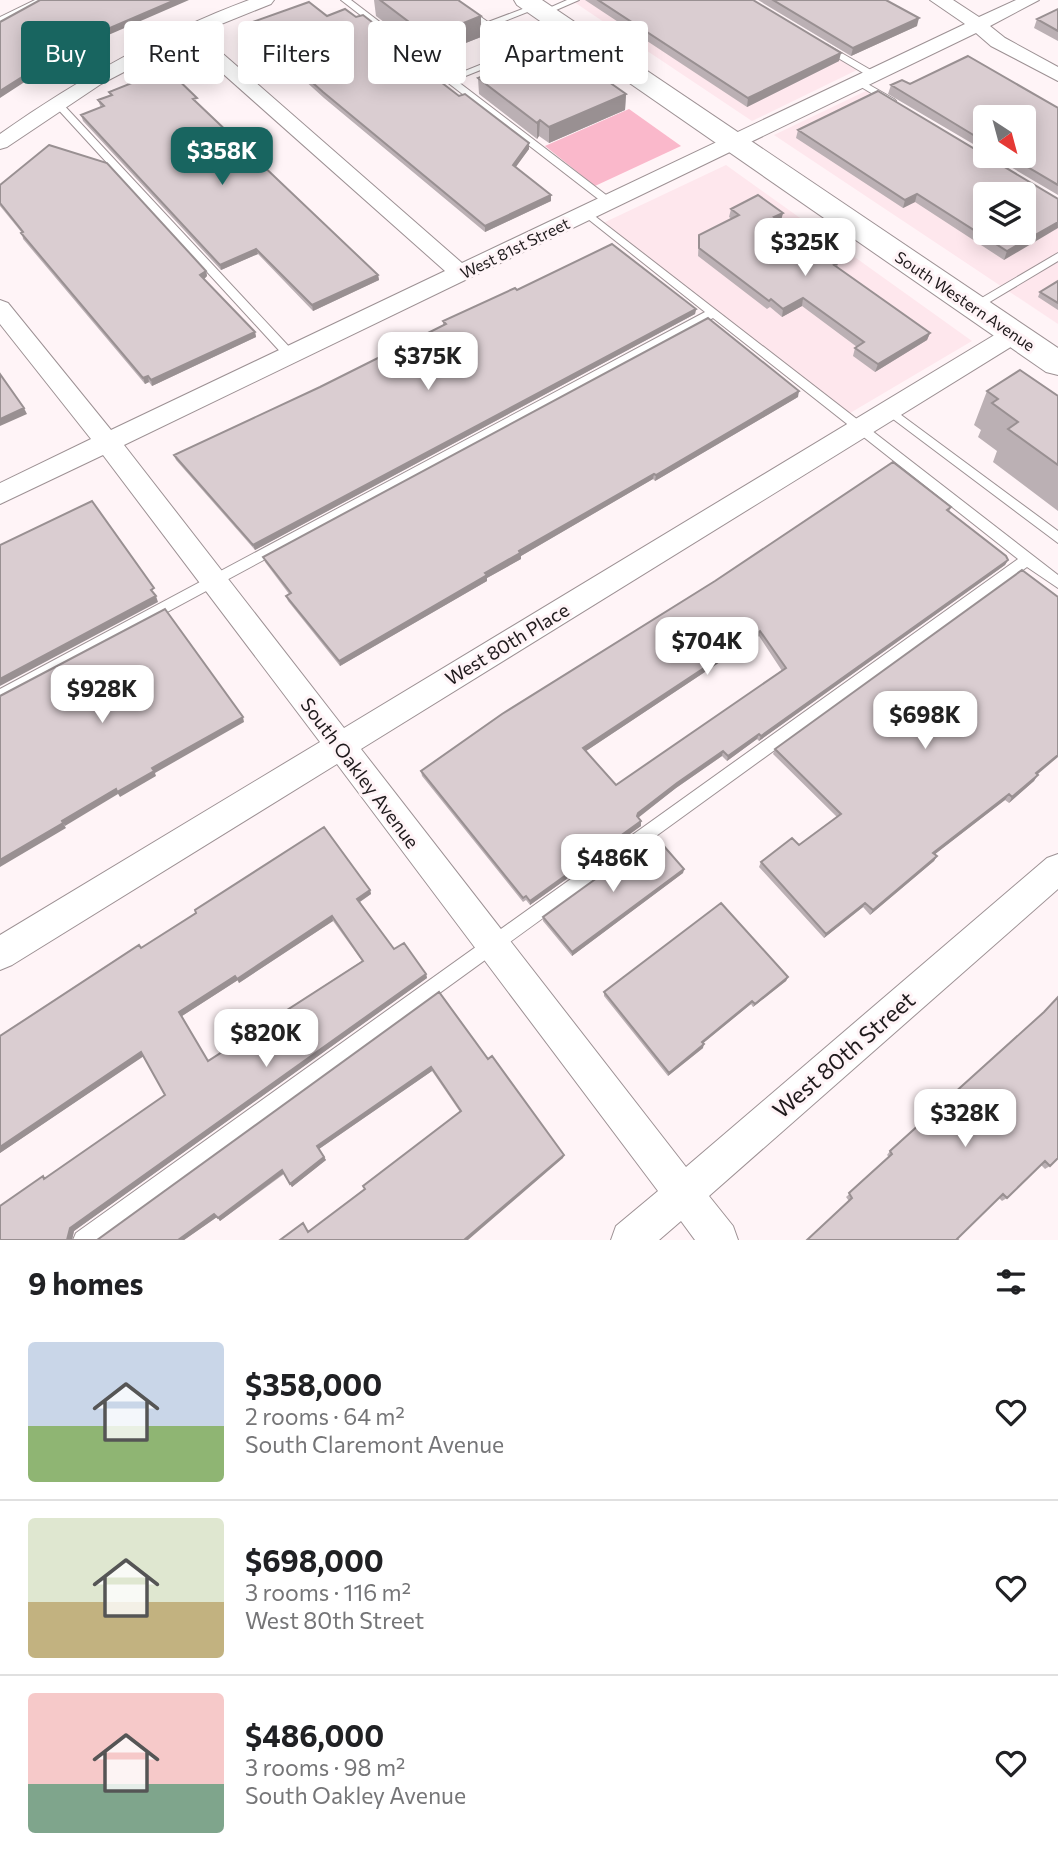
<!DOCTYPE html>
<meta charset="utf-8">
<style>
:root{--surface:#fff;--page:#f6f6f6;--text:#202124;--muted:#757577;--line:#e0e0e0;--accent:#186560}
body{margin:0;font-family:Commissioner,sans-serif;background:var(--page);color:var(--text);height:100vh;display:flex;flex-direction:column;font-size:26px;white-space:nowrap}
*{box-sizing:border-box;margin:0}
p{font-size:23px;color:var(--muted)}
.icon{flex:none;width:38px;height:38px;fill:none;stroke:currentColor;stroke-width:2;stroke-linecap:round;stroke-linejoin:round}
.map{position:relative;height:1240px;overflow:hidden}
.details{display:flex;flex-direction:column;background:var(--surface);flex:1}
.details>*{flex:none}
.guide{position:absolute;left:21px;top:21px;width:700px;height:63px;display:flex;gap:14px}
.needle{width:46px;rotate:144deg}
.fabs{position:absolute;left:973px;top:105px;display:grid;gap:14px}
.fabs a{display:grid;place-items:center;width:63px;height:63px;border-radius:7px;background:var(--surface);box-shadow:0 4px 18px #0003;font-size:35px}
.price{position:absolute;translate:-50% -60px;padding:0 16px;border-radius:14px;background:#fff;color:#222;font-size:23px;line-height:46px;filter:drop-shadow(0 2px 4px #0008)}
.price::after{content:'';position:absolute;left:50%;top:42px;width:21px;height:16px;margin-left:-10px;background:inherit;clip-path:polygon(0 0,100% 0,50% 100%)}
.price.on{background:var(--accent);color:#fff}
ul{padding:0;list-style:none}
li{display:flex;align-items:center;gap:21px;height:175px;padding:0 28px}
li+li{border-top:2px solid var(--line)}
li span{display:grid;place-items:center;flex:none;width:196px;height:140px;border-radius:7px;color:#555}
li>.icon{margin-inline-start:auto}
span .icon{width:84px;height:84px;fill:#fffc;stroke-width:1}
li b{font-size:30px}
h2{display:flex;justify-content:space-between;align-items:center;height:84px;padding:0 28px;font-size:30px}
.tag{padding:0 24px;border-radius:7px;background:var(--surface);box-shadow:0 4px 18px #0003;font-size:24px;line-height:63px}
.tag.on{background:var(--accent);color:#fff}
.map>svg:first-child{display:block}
</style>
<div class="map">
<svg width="1058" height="1240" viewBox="0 0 1058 1240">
<rect width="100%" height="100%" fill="#fff4f7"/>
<path fill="#fee7ed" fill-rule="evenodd" d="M571,0H747L861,68L752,121Z
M870,89L1058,203V324L774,135ZM985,194H1024V233H985Z
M726,165L972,341L845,416L601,224Z"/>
<path fill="#fab8cb" d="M629,109L681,146L595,186L545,146Z"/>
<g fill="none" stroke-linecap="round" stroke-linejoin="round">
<g stroke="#9d9194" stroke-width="2">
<path id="lane" d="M35,0H46L0,24V17Z
M341,0H351L614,201V205H606Z
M567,0H579L547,14L540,12Z
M533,5L540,7L487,28L461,10L468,8L488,22Z
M571,28L574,29V33L463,77L455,75Z
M826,44L876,73L878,75L870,77L823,49L821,47Z
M859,79L894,99L896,101L888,103L856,84V80Z
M54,101H60L294,352V358H286L54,105Z
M587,210L1058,575V588L1027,567L99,1240H73L76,1233L1018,559L713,318L0,702V689L705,312L583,215L582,213Z
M1058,253V261L978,309H970L968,306Z
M889,406L1058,531V543L885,413L883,410Z"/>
</g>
<g stroke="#9d9194" stroke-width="2">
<path id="street" d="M249,0H274L271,4L199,33L462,263L965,24L930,0H953L979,17L1016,0H1039L990,26L1005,38L1058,67V81L991,46L976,33L124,445L344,728L1006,328L1014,326L1022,328L1026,334L1022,340L361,749L686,1167L1047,858L1058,854V889L709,1196L733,1226L738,1240H695L681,1221L659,1240H611L616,1226L658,1191L337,764L12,965L0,970V935L320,742L103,455L0,504V483L91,439L0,324V300L8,303L111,430L445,271L185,40L101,84L7,147L0,149V134C78,79 160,33 249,0Z"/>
</g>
<g stroke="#9d9194" stroke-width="2">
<path id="secondary" d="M514,0H542L1058,348V375L1046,372L517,5Z"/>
</g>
<use href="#lane" fill="#fff" fill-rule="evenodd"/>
<use href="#street" fill="#fff" fill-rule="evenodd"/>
<use href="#secondary" fill="#fff" fill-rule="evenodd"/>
</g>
<path fill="#bbb0b4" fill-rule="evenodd" d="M374,0H458L481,16V37L430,57L376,16Z
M585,0H753L839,61L747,107Z
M758,0H886L917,26L851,56Z
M1058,9V41L1034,28L1037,19Z
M247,24L417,62L416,63L529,149L515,167L551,201L485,232L324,98L249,30Z
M478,78L626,94L625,110L549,143L539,136L537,139L479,94Z
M910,84L1058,108V195L992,156H1024L985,117V151L888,94L891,85Z
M109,92L198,103L378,275L379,280L313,311L258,254L221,270L83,121L81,115L101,108L98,100L110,96Z
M798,130L1058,199L1004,260L915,202L903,208L796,138Z
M0,185L206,271L207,276L204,279L255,332L256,337L152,386L149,382L145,384L23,239L22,233L0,206Z
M731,209L781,221L780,222L838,263L837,267L930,333L927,340L875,372L853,356L855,348L857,347L802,306L782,317L770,307L767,309L698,256L699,235L732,219L729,217Z
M1058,281V310L1038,297L1040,292Z
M517,290L696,309L695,314L255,550L176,460L174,455L320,387L443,325V321Z
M987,391L1058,396V511L993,462L997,451L978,437L981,430L974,425Z
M798,397L655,481L653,479L521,556V559L487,578V581L340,666L288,601L286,596L289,594L265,562L263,557Z
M951,507L949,512L1008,560L1005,565L759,741L757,739L727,761L722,756L676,788L638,817L641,821V826L530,905L526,900L523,902L422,776L421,771ZM759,636L782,671L616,785L586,751Z
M775,749L1037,775L1034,781L1009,803L1005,800L935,854L937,856L934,861L870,915L863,907L824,938L759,867L761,862L799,845L837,817L773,754Z
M684,869L683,873L572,956L543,921V917Z
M370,890L371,894L360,902L394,949L426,974L427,978L74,1231L72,1240H97L439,992L488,1059L563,1158L308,1232L364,1189L460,1112L432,1071L319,1149L326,1160L292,1187L284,1174L220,1221L217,1217L184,1240H0L43,1176L46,1178L165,1095L143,1056L0,1153V1036L141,948ZM333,921L362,961L208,1061L182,1016L238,980L239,983Z
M788,977L786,981L753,1007L751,1004L703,1043V1048L668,1076L604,996V992Z
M1042,1014L1050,1166L1045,1169L1041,1165L1007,1198L1002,1201L999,1198L849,1201L846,1197L889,1157L887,1155L890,1151Z"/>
<path fill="#999092" d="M175,0H189L90,43L42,68L43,70L0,98V91L38,63L89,37Z
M481,16V37L430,57L429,37Z
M919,18L917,26L851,56L853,48Z
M841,53L839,61L747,107L748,98Z
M417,57V62L411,65V59Z
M626,94L625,110L549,143V127Z
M540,120L539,136L537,139V123Z
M529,143V149L513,171V165Z
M917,194L915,202L903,208L905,200Z
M551,195V201L485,232V226Z
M783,213L781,221L772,225L774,217Z
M1058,222V228L1004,260L1007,251Z
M256,249L258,254L221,270L220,265Z
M206,271L207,276L202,281L200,275Z
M378,275L379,280L313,311L312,305Z
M803,298L802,306L782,317L783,309Z
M696,309L695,314L255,550L253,545Z
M255,332L256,337L152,386L151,380Z
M930,333L927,340L875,372L878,364Z
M148,376L149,382L145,384L143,378Z
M799,391L798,397L655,481L656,475Z
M24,408L27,414L0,426V419Z
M654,474L653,479L521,556V559L487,578V581L340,666L339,661L485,573L519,551Z
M1008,560L1005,565L759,741L761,736Z
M156,596L158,602L0,686V679Z
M760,631L759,636L583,753V748Z
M243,717L244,722L155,773L156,776L120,797L117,792L152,768Z
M759,734L757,739L727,761L728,756Z
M723,751L722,756L676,788L638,818V813L677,783Z
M1058,755V757L1032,779L1036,773Z
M1038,775L1034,781L1009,803L1012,797Z
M116,789L118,794L65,826L62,821Z
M1009,794L1005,800L930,858L933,853Z
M641,821V826L530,905V901Z
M63,823L66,828L0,867V860Z
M937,856L934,861L870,915L873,910Z
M684,869L683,873L572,956V952Z
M370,890L371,894L358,903L357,899Z
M865,903L863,907L824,938L826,934Z
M332,916L333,921L239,983L237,979Z
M426,974L427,978L74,1231L72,1240H67L70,1228Z
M235,976L238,980L182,1016L179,1012Z
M788,977L786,981L753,1007L755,1004Z
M752,1001L751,1004L701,1045L702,1042Z
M704,1044L703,1048L668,1076L669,1073Z
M141,1052L144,1056L0,1153V1147Z
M431,1067L432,1071L319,1149L317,1146Z
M564,1155L563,1158L468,1240H464Z
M324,1157L326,1160L292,1187L290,1184Z
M282,1170L284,1173L220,1221L218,1218Z
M214,1214L217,1217L184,1240H178Z"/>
<path fill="#dacdd1" stroke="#999092" stroke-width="2" fill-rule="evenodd" d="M40,0H175L89,37L38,63L41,65L0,91V22Z
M380,0H458L481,16L429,37Z
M598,0H753L841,53L748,98Z
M773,0H886L919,18L853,48Z
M309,2L327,16L345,9L356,17L363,15L417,57L411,59L459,96L465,94L529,143L513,165L551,195L485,226L323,92L247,24Z
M1058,9V31L1037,19Z
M558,46L626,94L549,127L540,120L537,123L478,78Z
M968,56L1058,108V185L1009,156H1024V117H985V142L891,85L902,80L910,84Z
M167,69L197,98L193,99L378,275L312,305L256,249L220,265L81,115L104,106L98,100L112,95L109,92Z
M878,91L1058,199V222L1007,251L917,194L905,200L798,130ZM985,194H1024V233H985Z
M49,145L107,163L206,271L200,275L255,332L151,380L148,376L143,378L21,233L23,232L0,203V185Z
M758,195L783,213L774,217L838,263L834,265L930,333L878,364L855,348L864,342L803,298L783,309L771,299L769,301L699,248V235L739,215L731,209Z
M612,244L696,309L253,545L174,455L320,387L446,324L443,321L515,288L517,290Z
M1058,281V303L1040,292Z
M708,318L799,391L656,475L654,474L519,551L520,553L485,573L487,575L339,661L286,596L291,593L263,557Z
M1020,370L1058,396V465L1008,429L1018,422L992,403L998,399L987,391Z
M0,374L24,408L0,419Z
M893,462L951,507L947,510L1006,556L1008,560L761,736L759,734L728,756L723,751L677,783L638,813L637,816L641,821L530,901L526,896L523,898L421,771L502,714L715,581ZM760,631L786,668L616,785L583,748Z
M92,501L154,588L151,590L156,596L0,679V545Z
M1022,570L1058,597V755L1036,773L1038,775L1012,797L1009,794L933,853L937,856L873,910L865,903L826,934L761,862L792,838L799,845L841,814L775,749Z
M165,609L243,717L152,768L154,771L117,792L116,789L62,821L63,823L0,860V696Z
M324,827L370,890L357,899L394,949L404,943L426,974L70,1228L67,1240H97L439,992L488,1059L492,1056L564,1155L464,1240H280L303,1223L308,1232L365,1189L363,1186L461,1111L431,1067L317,1146L324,1157L290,1184L282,1170L218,1218L214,1214L178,1240H0V1206L43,1176L44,1179L165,1095L141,1052L0,1147V1036L139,945L141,948L196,913L195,910ZM332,916L363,961L208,1061L179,1012L235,976L237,979Z
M655,836L684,869L572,952L543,917Z
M721,903L788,977L755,1004L752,1001L702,1042L704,1044L669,1073L604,992Z
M1058,997V1158L1050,1166L1045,1161L1007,1198L1003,1194L957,1239L958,1240H807L852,1198L849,1193L892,1154L890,1151L1044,1012Z"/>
<g text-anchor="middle" stroke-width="6" stroke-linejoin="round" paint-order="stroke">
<g font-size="16" fill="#1f1a1c" stroke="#fff4f7">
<text transform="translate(515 248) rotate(-26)" y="6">West 81st Street</text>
<text transform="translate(965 301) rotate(34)" y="6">South Western Avenue</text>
</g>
<g font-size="19" fill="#1f1a1c" stroke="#fff4f7">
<text transform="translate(507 644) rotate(-31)" y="7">West 80th Place</text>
<text transform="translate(360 773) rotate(53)" y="7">South Oakley Avenue</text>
</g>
<g font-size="23" fill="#1f1a1c" stroke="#fff4f7">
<text transform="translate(844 1055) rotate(-41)" y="8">West 80th Street</text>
</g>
</g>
</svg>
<div class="fabs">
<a><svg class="needle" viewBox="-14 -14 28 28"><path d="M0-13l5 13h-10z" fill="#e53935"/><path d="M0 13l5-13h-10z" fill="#757577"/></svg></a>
<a><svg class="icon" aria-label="layers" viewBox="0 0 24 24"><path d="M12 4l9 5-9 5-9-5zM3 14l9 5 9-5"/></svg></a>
</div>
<b class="price on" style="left:222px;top:187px">$358K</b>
<b class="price" style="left:805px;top:278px">$325K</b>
<b class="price" style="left:428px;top:392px">$375K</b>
<b class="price" style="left:707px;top:677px">$704K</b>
<b class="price" style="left:102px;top:725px">$928K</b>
<b class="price" style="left:925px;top:751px">$698K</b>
<b class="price" style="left:613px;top:894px">$486K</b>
<b class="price" style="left:266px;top:1069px">$820K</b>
<b class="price" style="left:965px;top:1149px">$328K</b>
<div class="guide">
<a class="tag on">Buy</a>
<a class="tag">Rent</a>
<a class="tag">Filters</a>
<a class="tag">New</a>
<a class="tag">Apartment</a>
</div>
</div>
<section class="details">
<h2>9 homes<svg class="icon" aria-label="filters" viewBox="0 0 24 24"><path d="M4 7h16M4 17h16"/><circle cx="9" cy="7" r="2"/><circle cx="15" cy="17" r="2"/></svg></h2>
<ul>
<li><span style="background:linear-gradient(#c9d6e8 60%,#8fb573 0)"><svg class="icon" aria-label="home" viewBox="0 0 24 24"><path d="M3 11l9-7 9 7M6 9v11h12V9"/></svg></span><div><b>$358,000</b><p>2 rooms · 64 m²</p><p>South Claremont Avenue</p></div><svg class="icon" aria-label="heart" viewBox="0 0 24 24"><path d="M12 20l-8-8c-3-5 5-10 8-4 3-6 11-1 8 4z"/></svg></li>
<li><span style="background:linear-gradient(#dfe7d0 60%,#c2b280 0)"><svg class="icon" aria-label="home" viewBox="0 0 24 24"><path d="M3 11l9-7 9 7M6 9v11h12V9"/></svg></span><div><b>$698,000</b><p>3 rooms · 116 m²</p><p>West 80th Street</p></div><svg class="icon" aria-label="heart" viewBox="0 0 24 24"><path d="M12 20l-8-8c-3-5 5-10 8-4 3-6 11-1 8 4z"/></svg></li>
<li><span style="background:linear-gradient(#f6c9c9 65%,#7fa58c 0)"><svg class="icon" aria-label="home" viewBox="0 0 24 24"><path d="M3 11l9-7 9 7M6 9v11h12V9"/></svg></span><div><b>$486,000</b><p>3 rooms · 98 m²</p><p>South Oakley Avenue</p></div><svg class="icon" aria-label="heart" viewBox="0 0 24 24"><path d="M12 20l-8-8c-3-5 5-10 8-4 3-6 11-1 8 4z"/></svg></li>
</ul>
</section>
